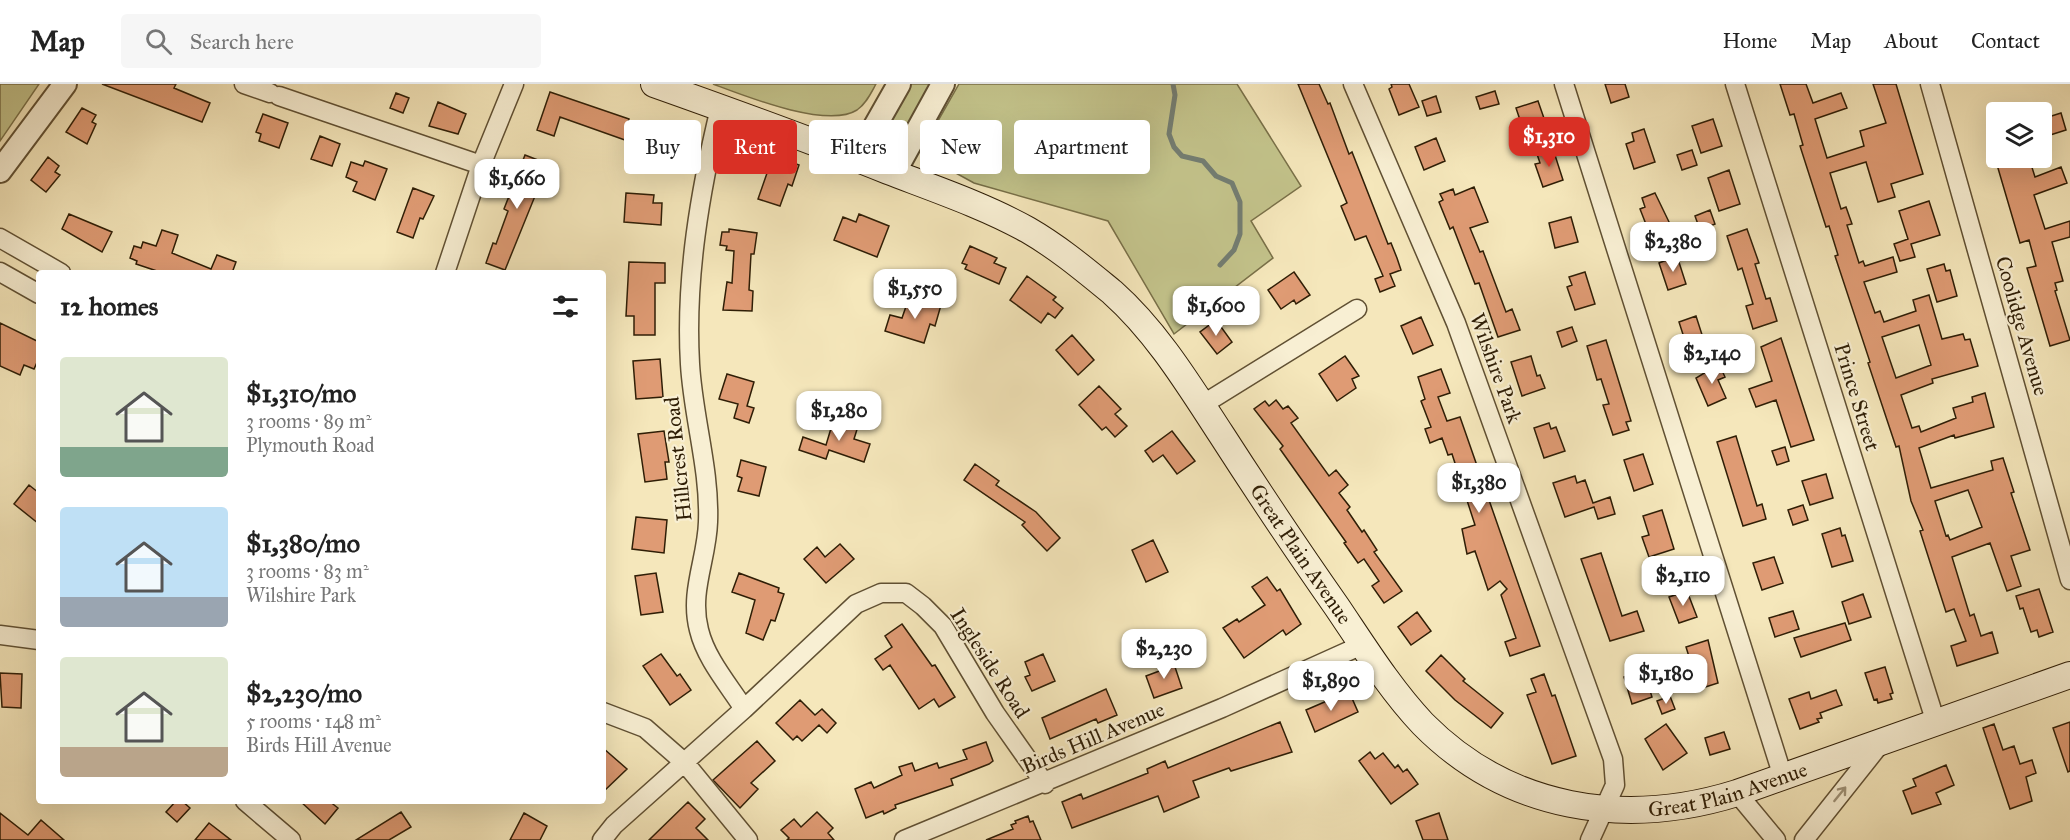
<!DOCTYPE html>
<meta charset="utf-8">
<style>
:root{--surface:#fff;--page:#f6f6f6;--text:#222;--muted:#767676;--line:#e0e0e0;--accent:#d93025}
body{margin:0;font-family:"IM FELL Great Primer",serif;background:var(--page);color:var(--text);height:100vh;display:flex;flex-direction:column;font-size:22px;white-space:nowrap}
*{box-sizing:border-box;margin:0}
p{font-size:20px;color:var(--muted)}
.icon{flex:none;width:33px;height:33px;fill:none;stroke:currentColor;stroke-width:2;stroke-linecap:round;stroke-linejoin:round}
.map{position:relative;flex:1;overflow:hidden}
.panel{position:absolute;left:36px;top:186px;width:570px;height:534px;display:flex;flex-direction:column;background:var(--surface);border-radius:6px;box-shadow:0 6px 24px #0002}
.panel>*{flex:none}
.guide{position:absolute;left:624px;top:36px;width:570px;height:54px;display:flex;gap:12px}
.tools{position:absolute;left:1986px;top:18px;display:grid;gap:12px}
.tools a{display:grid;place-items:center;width:66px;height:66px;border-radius:6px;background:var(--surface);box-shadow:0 6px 24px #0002;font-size:30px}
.price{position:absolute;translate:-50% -51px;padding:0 14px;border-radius:12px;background:#fff;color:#222;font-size:20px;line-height:39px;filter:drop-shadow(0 2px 3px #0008)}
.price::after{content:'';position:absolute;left:50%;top:36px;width:18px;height:14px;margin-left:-9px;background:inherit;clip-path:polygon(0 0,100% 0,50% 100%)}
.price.selected{background:var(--accent);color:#fff}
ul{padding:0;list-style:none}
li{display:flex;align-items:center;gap:18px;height:150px;padding:0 24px}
li span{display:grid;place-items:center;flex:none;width:168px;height:120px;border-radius:6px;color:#555}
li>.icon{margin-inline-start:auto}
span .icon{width:72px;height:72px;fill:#fffc;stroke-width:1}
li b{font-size:26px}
h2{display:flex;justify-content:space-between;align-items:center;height:72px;padding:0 24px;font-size:26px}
.chip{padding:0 21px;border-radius:6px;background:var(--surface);box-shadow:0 6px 24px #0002;font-size:21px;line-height:54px}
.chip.selected{background:var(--accent);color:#fff}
header{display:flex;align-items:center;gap:36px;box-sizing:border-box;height:84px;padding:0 30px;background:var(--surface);border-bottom:2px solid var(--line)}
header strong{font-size:28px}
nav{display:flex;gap:33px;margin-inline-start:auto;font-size:21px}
.search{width:420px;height:54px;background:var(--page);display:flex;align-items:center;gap:15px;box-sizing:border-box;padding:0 21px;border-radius:6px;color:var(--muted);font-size:22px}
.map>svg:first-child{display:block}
</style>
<header>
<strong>Map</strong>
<div class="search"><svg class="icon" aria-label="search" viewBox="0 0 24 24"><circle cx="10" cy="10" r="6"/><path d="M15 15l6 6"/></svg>Search here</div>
<nav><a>Home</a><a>Map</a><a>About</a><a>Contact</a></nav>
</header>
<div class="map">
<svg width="2070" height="756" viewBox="0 0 2070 756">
<rect width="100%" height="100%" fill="#f5e7bb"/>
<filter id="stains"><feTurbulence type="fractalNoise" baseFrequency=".00333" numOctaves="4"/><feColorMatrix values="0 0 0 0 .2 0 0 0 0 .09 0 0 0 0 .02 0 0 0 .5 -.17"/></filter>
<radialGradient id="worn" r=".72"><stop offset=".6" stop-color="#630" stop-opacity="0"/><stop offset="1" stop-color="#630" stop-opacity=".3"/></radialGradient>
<path fill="#c3c38b" stroke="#797048" stroke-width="1.5" d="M0,0H39L0,57Z
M713,0H876C871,9 866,20 857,26C827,45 745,12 713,0Z
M908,0H933L897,62L884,59L881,51Z
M959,0H1237L1301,102L1251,137L1273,174L1174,250L1108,137L974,99L941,81L939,76L938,37Z"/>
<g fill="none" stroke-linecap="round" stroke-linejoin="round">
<path stroke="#737d72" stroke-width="5" d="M1173,0L1175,11L1169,50L1174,63L1182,72L1203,77L1216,92L1232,99L1240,118V150L1234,166L1220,181"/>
</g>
<path fill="#df9b74" stroke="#2f1e06" stroke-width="1.5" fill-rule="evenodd" d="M102,0H176L174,4L210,19L202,38Z
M1298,0H1319L1328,20L1330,19L1349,70L1352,68L1388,160L1391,159L1397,174L1401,186L1390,190L1395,202L1380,208L1375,195L1383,192L1366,152L1355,156L1341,122L1347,119Z
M1391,0H1409L1419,23L1399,31L1389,5L1392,3Z
M1605,0H1625L1629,13L1611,19Z
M1780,0H1806L1813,19L1841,9L1847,24L1815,35L1827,74L1864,62L1860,47L1886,39L1873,0H1896L1923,90L1891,100L1895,113L1878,118L1866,78L1830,89L1841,125L1846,123L1852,140L1847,141L1859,179L1863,177L1865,182L1893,173L1897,188L1864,198L1875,229L1880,227L1884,238L1916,227L1913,216L1929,211L1942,255L1963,250L1965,256L1970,255L1978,282L1932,295L1933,299L1901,311L1912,344L1919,342L1921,348L1956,334L1953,324L1973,318L1972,313L1985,309L1994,343L1955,354L1954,351L1919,364L1931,404L1993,386L1991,377L2003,374L2014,408L2011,409L2030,466L2011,472L2021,502L2007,507L1990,459L1952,473L1970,532L1974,530L1981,552L1992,548L1998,569L1957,582L1951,562L1966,557L1954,525L1946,528L1920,447L1923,446L1911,417L1899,362L1896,363L1868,279L1870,278L1835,172L1838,171L1829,142L1826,143L1800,62L1803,61L1794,30L1790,31ZM1919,241L1931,281L1896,294L1882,253ZM1968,406L1982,443L1950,456L1948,451L1946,452L1935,417Z
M1495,7L1499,20L1480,25L1476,13Z
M550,8L629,35L627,41L663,54L661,58L672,62L669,68L678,71L671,89L634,75L639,61L560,33L554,52L537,46Z
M396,9L409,14L403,29L390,24Z
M1436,12L1441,28L1427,32L1422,17Z
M1538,17L1546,40L1524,48L1516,24Z
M438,18L466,30L458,50L429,42Z
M82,24L96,31L92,38L96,40L87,60L66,48Z
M2061,29L2066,46L2047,52L2042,35Z
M263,30L288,39L279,64L259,57L261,50L256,48Z
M1713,35L1722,62L1701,69L1692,42Z
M1644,45L1655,78L1634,85L1626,60L1634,57L1632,49Z
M320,52L340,60L332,82L311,75Z
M1436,54L1445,77L1424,86L1415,63Z
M1553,65L1563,96L1543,103L1535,80L1540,79L1537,70Z
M1692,66L1697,81L1682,86L1677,71Z
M525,71L548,80L505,186L486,179L493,159L496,160L508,127L504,125Z
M773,72L799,81L792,102L788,100L780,122L758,115Z
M48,73L59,82L55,88L60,91L46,108L31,96Z
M1995,74H2029L2035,93L2061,83L2067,99L2034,111L2045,145L2070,137V153L2052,158L2063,197L2055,199L2057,206L2055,207L2070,256L2050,262L2027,184L2036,182L2029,156L2020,159Z
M365,77L387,85L375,116L353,107L357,98L346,93L351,78L363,82Z
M1729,86L1740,120L1719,127L1708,94Z
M1474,103L1488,138L1470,144L1480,168L1483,167L1506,228L1512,225L1520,246L1498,253L1479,199L1475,200L1453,143L1450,145L1439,118L1443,116L1440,110L1453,105L1455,111Z
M413,104L434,112L423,135L420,134L413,154L397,148Z
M626,109L654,111L653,119H662L661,141L624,138Z
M1655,109L1670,140L1649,148L1640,125L1645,123L1642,114Z
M1929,117L1940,151L1911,160L1915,173L1900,177L1894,160L1908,155L1899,127Z
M1710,126L1715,140L1700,146L1695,132Z
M69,130L112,148L102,168L62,145Z
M859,130L889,142L877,173L834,156L843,133L856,138Z
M1571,133L1578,158L1555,164L1549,139Z
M729,145L757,149L754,170H751L749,206L753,207L752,227L723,226L727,198L732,199L734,167L726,166L727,162L720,161L722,148H729Z
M1747,145L1759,179L1755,180L1766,215L1770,214L1777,237L1753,245L1746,222L1753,220L1742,184L1738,186L1727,152Z
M162,146L178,151L172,169L211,185L217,171L236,178L232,189H163L136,180L137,177L130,174L134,162L141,164L143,158L156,162Z
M970,162L997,174L994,179L1006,184L999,200L965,185L967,181L962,179Z
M1677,172L1686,200L1668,206L1659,179Z
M629,178L665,179V199H655V251H634V232H626Z
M1944,180L1946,187L1950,186L1957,212L1937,218L1927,185Z
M1294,188L1310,211L1296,220L1294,216L1281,225L1268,206Z
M1585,188L1595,220L1575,226L1567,203L1572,201L1569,193Z
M1027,192L1056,213L1053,216L1063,224L1055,234L1048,229L1041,239L1010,216Z
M910,211L941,221L935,242L930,240L924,259L885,247L890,231L902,234Z
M1696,232L1705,260L1688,266L1679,238Z
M1421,233L1433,261L1413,270L1401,242Z
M1216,236L1232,258L1217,270L1200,248Z
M0,239L39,258V274L34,285L24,281L20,291L0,282Z
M1572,243L1577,257L1562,263L1557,248Z
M1072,251L1094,276L1078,291L1056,266Z
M1781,254L1814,356L1791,363L1776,316L1756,323L1749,305L1772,297L1761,263Z
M1606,256L1631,337L1626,338L1629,346L1613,351L1603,321L1609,320L1601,295L1597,296L1587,262Z
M1345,272L1359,292L1352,295L1356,304L1337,317L1319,290Z
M1531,272L1537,292L1540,291L1545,304L1522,312L1511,278Z
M660,275L663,313L636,315L633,277Z
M1719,280L1725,293L1718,296L1726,314L1708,322L1696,294Z
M1441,285L1450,309L1438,313L1447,337L1460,333L1540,562L1510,572L1505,558L1516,554L1501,511L1507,505L1500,497L1488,506L1475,467L1467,470L1462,445L1475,441L1452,370L1448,371L1442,354L1430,359L1425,345L1431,343L1421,317L1425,315L1418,293Z
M727,290L754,298L747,322L754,324L749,339L734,334L738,320L719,315Z
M1099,302L1121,325L1115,330L1127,342L1115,353L1106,343L1102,346L1079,321Z
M1276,316L1283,325L1288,322L1298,334L1291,339L1329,392L1336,386L1348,401L1339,409L1350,423L1347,426L1362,448L1364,446L1377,466L1374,468L1402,507L1384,519L1372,502L1379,497L1364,475L1358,479L1344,459L1346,458L1280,365L1283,362L1254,325L1265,317L1269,322Z
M835,331L859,339L854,355L870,360L864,378L829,366L826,375L799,366L803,353L826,361Z
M1549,339L1551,345L1556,343L1565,367L1544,374L1534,344Z
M664,347L669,378H665L667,395L645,398L638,350Z
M1172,347L1195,377L1177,390L1163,371L1153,378L1145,367Z
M1736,352L1757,422L1762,420L1766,435L1743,442L1717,358Z
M1785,363L1789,377L1777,381L1772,367Z
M1643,370L1653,400L1634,407L1624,376Z
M741,376L766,383L759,412L738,407L742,394L737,392Z
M975,380L999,397L996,401L1036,428L1060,454L1047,467L1022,441L1025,438L964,396Z
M1826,390L1833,414L1810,421L1802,397Z
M1575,392L1577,399L1585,396L1593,419L1610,413L1615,430L1598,435L1594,423L1565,433L1553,399Z
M29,401L39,409V440L14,420Z
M1803,421L1808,436L1793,441L1788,426Z
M1662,426L1674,465L1649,473L1642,453L1649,451L1643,432Z
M636,433L667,436L664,469L632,465Z
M1840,444L1842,452L1845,451L1853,477L1832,483L1822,450Z
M1153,456L1168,488L1146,498L1132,466Z
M840,460L854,475L826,499L804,475L817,463L825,473Z
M1601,469L1622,532L1637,527L1644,547L1610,557L1581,475Z
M1774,473L1783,499L1762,506L1753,479Z
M656,489L663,528L641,531L635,492Z
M739,489L779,504L778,508L784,510L775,537L771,536L763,556L746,549L755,516L732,508Z
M1267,493L1277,507L1280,505L1301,540L1286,551L1283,546L1244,574L1223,544L1237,535L1239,538L1265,521L1252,503Z
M2039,505L2053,548L2039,553L2037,546L2031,548L2023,524L2020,525L2016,512Z
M1687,507L1697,533L1679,539L1669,513Z
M1863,510L1871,533L1849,540L1842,518Z
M1793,527L1799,545L1775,553L1769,534Z
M1417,528L1431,547L1411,561L1398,543Z
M1845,539L1851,556L1801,573L1794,554Z
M902,540L932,582L935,581L955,613L939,623L934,615L919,625L890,581L883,586L875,575L892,563L885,552Z
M1708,556L1718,599L1699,605L1686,563Z
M661,570L677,592L680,590L691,606L670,621L643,582Z
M1043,570L1055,597L1032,607L1025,593L1030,591L1025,578Z
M1441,571L1465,595L1463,597L1503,629L1491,644L1455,616L1426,587Z
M1173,577L1182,604L1154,614L1146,592L1162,586L1160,581Z
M1885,583L1893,609L1890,610L1892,615L1878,619L1877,615L1874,616L1865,589Z
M1644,587L1652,613L1632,620L1624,593Z
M0,589L22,590L21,624L2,623Z
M1544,590L1552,612L1555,611L1576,672L1552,680L1527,611L1536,608L1531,595Z
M1106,605L1117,631L1098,639L1096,635L1050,655L1042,634Z
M1836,606L1842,621L1820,629L1822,634L1817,635L1819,638L1800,645L1789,615L1809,608L1811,615Z
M1343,610L1345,614L1351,612L1358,628L1315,648L1306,626Z
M1670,612L1675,625L1662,630L1657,617Z
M800,616L815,631L822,625L836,639L827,649L819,641L802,657L797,652L793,656L776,639Z
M1280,638L1292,668L1231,687L1229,684L1193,697L1199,713L1164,728L1158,712L1072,744L1062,718L1081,710L1083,715L1148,689L1147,685L1165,677L1168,684Z
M2070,638V687L2068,688L2053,644Z
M1666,640L1687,669L1663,686L1645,655Z
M1994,640L2003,666L2014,662L2020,680L2032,676L2036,689L2026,693L2032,717L2010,725L1983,644Z
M1724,648L1730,665L1710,671L1705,654Z
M757,657L775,677L751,699L758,705L740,724L713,696Z
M986,658L993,677L989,680L951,695L953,701L895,721L896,724L884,730L883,727L866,734L855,705L871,698L874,704L902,691L899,683L912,679L915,687L937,679L939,684L967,675L963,666Z
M603,664L627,685L603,708Z
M1370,668L1375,675L1383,669L1395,684L1398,681L1403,688L1407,685L1418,700L1391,720L1359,677Z
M1946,681L1954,701L1936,709L1941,720L1912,730L1903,707L1916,702L1913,695Z
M176,717H182L190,724L177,738L166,728Z
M300,717H329L338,724L325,740Z
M688,718L705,735L696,744L708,756H649Z
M401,728L411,743L389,756H356Z
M817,728L833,744L828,749L834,756H787L789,754L781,746L794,735L801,743Z
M0,729L28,751L41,736L64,756H0Z
M524,729L547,742L540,756H510Z
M1439,729L1448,756H1423L1416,737Z
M1028,732L1030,738L1033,737L1041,756H986L1013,745L1011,741L1016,739L1015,737Z
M209,739L231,756H195Z"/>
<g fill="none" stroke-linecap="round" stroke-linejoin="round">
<g stroke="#605033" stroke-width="21">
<path id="minor" d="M244,0L270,9
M1353,0L1456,239L1613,675L1615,701L1590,756
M1564,0L1783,693
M1735,0L1936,639
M1930,0L2070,496
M279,12L481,81
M0,154L61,189
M0,188L39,210
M445,189L481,81L514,0
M1202,321L1357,225
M0,551L39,556
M744,625L856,520L881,509H906L923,522L943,542L995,629L1045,700
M603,628L645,644L685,679L748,756
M1737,709L1776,756
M245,717L291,756
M602,756L614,741L744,625C728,600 706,575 699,546C689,508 707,475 708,438C710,385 693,333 690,280C685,194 700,107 720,24
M904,756L1222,624L1362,561
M1804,756L1881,659"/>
</g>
<g stroke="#605033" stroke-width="26">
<path id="tertiary" d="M857,74L899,0
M0,87L65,0
M894,89L943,0"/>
</g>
<g stroke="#2f1e06" stroke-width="28">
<g id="secondary">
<path id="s1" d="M654,0C733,28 811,56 888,87C935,105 985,122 1028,146C1059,164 1085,186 1112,208C1157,248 1189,301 1221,350C1259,409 1297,466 1337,523C1364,563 1390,605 1423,640C1508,726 1625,744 1737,709L2070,591"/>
</g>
</g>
<use href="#minor" stroke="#f8efd3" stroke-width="18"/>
<use href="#tertiary" stroke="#f8efd3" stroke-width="22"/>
<use href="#secondary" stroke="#f8efd3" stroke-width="26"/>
</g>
<defs><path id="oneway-shaft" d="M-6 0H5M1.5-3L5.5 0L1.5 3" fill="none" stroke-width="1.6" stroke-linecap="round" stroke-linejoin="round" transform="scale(1.5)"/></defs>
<use stroke="#9e9177" href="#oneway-shaft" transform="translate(1840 710) rotate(-51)"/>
<g text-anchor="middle" stroke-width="4.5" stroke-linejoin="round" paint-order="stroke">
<g font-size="21" fill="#2f1e06" stroke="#f8efd3">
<text transform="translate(2022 242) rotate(74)" y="7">Coolidge Avenue</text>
<text transform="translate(1496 284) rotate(70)" y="7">Wilshire Park</text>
<text transform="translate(1857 313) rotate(73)" y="7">Prince Street</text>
<text transform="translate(678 375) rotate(-96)" y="7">Hillcrest Road</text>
<text dy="7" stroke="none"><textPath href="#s1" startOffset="830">Great Plain Avenue</textPath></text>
<text transform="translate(990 579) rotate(57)" y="7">Ingleside Road</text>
<text transform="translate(1093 654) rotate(-23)" y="7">Birds Hill Avenue</text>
<text dy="7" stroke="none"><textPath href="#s1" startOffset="1370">Great Plain Avenue</textPath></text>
</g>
</g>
<rect width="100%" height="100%" filter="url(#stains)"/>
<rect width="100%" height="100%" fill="url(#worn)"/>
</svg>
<div class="tools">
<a><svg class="icon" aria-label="layers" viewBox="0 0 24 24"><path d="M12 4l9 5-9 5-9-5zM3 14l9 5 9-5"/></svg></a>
</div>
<b class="price selected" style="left:1549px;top:84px">$1,310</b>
<b class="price" style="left:517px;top:126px">$1,660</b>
<b class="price" style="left:1673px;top:189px">$2,380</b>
<b class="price" style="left:915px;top:236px">$1,550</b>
<b class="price" style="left:1216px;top:253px">$1,600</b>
<b class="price" style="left:1712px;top:301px">$2,140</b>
<b class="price" style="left:839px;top:358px">$1,280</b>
<b class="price" style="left:1479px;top:430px">$1,380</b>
<b class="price" style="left:1683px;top:523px">$2,110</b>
<b class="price" style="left:1164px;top:596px">$2,230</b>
<b class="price" style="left:1666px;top:621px">$1,180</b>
<b class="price" style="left:1331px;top:628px">$1,890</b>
<div class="guide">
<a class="chip">Buy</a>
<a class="chip selected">Rent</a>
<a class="chip">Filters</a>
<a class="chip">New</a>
<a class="chip">Apartment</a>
</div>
<section class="panel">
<h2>12 homes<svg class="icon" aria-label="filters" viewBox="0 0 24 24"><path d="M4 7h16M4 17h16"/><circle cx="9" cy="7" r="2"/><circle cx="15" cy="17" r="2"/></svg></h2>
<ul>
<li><span style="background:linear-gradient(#dfe7d0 75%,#7fa58c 0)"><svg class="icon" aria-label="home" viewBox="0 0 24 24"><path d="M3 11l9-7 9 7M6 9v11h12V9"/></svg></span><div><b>$1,310/mo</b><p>3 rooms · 89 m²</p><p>Plymouth Road</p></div></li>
<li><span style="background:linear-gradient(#bfe0f5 75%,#9aa5b1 0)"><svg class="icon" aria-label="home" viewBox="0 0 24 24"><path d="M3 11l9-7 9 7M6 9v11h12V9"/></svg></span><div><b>$1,380/mo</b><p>3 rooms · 83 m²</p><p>Wilshire Park</p></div></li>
<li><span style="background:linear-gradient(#dfe7d0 75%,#b9a48a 0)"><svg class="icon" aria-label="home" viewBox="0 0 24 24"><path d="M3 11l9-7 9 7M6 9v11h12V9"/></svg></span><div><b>$2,230/mo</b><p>5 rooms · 148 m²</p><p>Birds Hill Avenue</p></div></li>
</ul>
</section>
</div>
